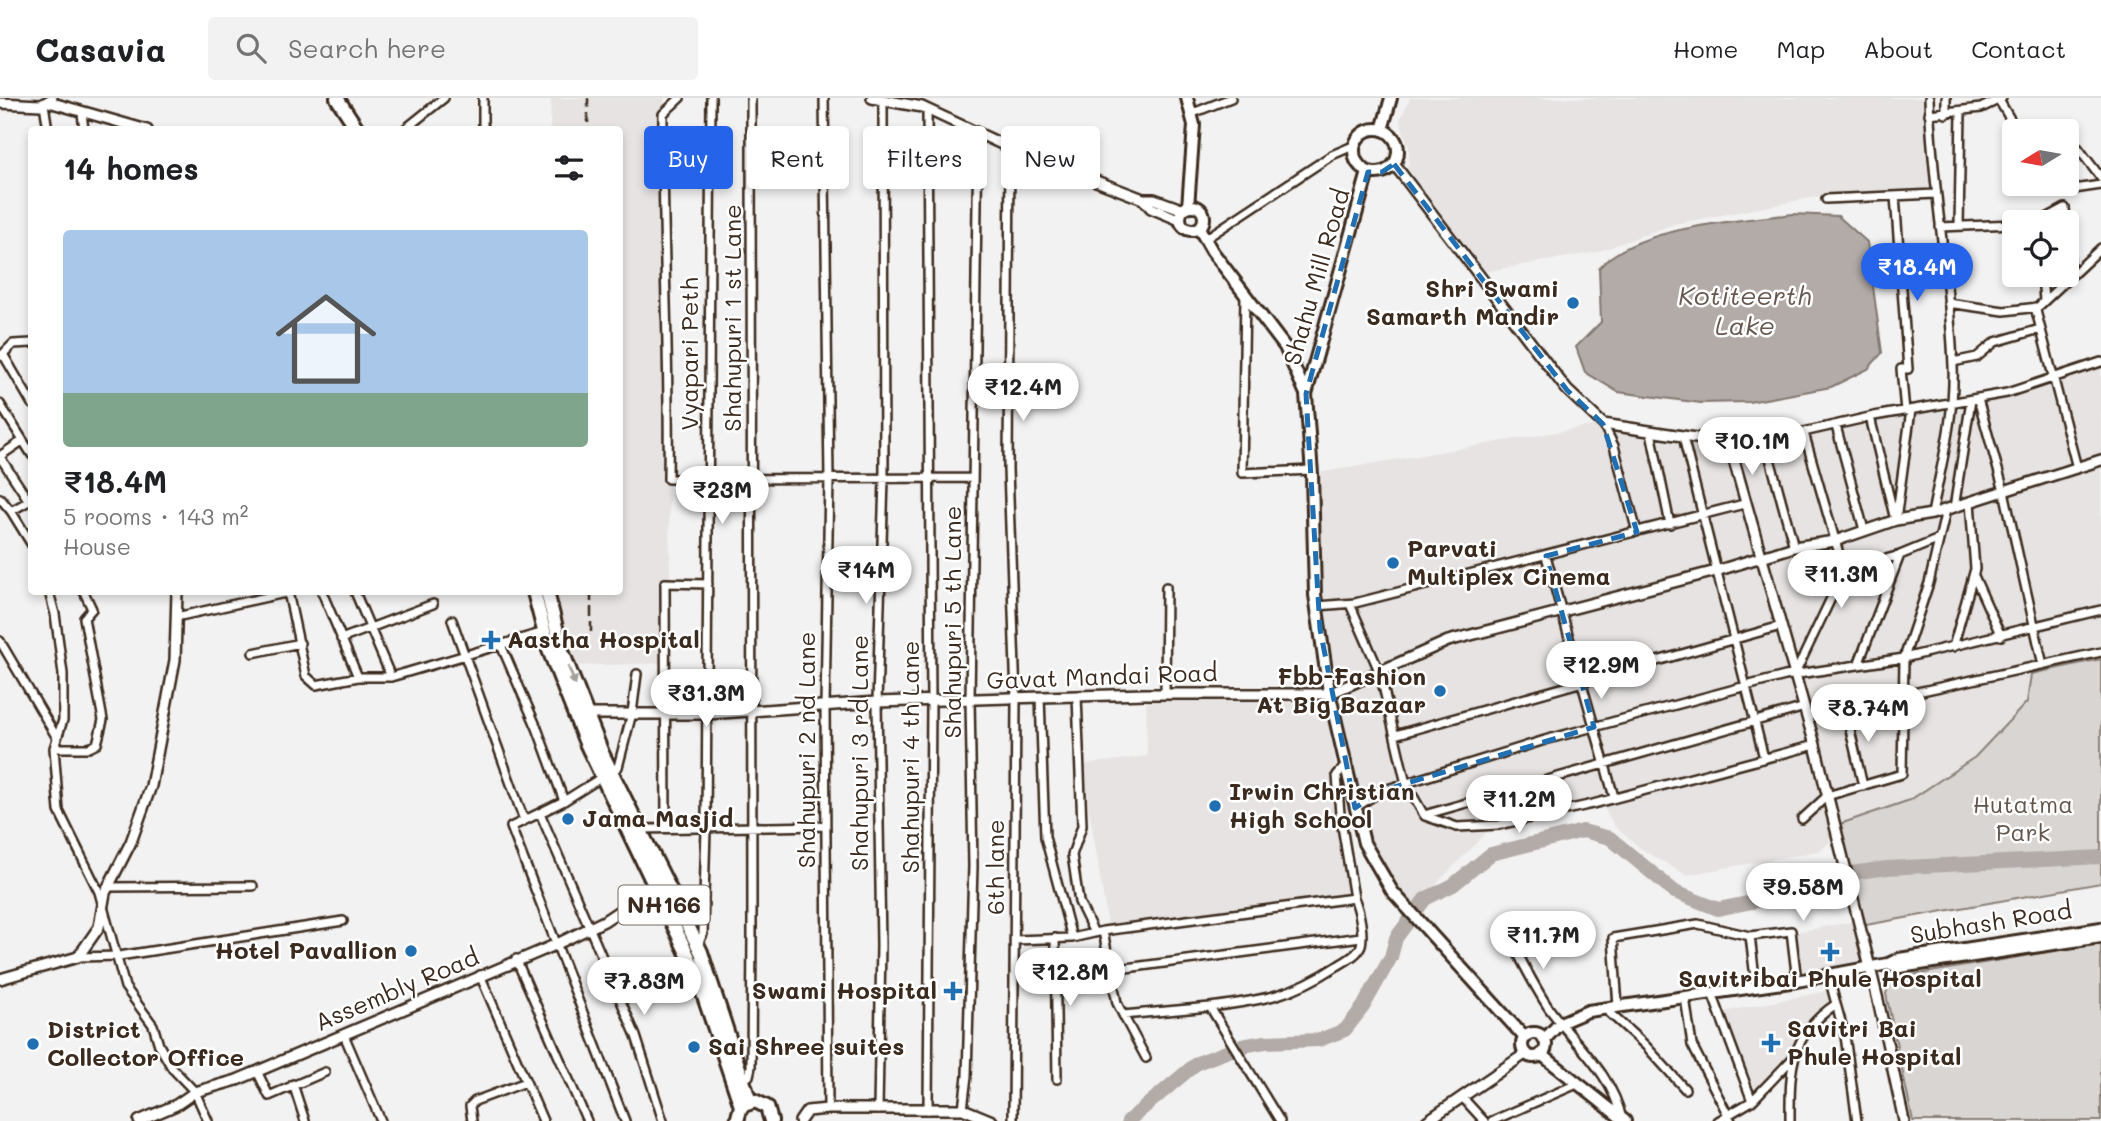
<!DOCTYPE html>
<meta charset="utf-8">
<style>
:root{--surface:#fff;--page:#f2f2f2;--text:#202124;--muted:#757577;--line:#e0e0e0;--accent:#2563eb}
body{margin:0;font-family:Mali,sans-serif;background:var(--page);color:var(--text);height:100vh;display:flex;flex-direction:column;font-size:26px;white-space:nowrap}
*{box-sizing:border-box;margin:0}
p{font-size:23px;color:var(--muted)}
.icon{flex:none;width:38px;height:38px;fill:none;stroke:currentColor;stroke-width:2;stroke-linecap:round;stroke-linejoin:round}
.map{position:relative;flex:1;overflow:hidden}
.sheet{position:absolute;left:28px;top:28px;width:595px;height:469px;display:flex;flex-direction:column;background:var(--surface);border-radius:7px;box-shadow:0 4px 10px #0003}
.sheet>*{flex:none}
.top-card{position:absolute;left:644px;top:28px;width:665px;height:63px;display:flex;gap:14px}
.needle{width:46px;rotate:259deg}
.fabs{position:absolute;left:2002px;top:21px;display:grid;gap:14px}
.fabs a{display:grid;place-items:center;width:77px;height:77px;border-radius:7px;background:var(--surface);box-shadow:0 4px 10px #0003;font-size:35px}
.price{position:absolute;translate:-50% -60px;padding:0 16px;border-radius:24px;background:#fff;color:#222;font-size:23px;line-height:46px;filter:drop-shadow(0 2px 4px #0008)}
.price::after{content:'';position:absolute;left:50%;top:42px;width:21px;height:16px;margin-left:-10px;background:inherit;clip-path:polygon(0 0,100% 0,50% 100%)}
.price.on{background:var(--accent);color:#fff}
ul{padding:0;list-style:none}
li{display:grid;align-content:center;gap:14px;height:371px;padding:0 35px}
li+li{border-top:2px solid var(--line)}
li span{display:grid;place-items:center;height:217px;border-radius:7px;color:#555}
li>.icon{margin-inline-start:auto}
span .icon{width:126px;height:126px;fill:#fffc;stroke-width:1}
li b{font-size:30px}
h2{display:flex;justify-content:space-between;align-items:center;height:84px;padding:0 35px;font-size:30px}
.tag{padding:0 24px;border-radius:7px;background:var(--surface);box-shadow:0 4px 10px #0003;font-size:24px;line-height:63px}
.tag.on{background:var(--accent);color:#fff}
header{display:flex;align-items:center;gap:42px;box-sizing:border-box;height:98px;padding:0 35px;background:var(--surface);border-bottom:2px solid var(--line)}
header strong{font-size:33px}
nav{display:flex;gap:38px;margin-inline-start:auto;font-size:24px}
.search{width:490px;height:63px;background:var(--page);display:flex;align-items:center;gap:18px;box-sizing:border-box;padding:0 24px;border-radius:7px;color:var(--muted);font-size:26px}
.map>svg:first-child{display:block}
</style>
<header>
<strong>Casavia</strong>
<div class="search"><svg class="icon" aria-label="search" viewBox="0 0 24 24"><circle cx="10" cy="10" r="6"/><path d="M15 15l6 6"/></svg>Search here</div>
<nav><a>Home</a><a>Map</a><a>About</a><a>Contact</a></nav>
</header>
<div class="map">
<svg width="2101" height="1023" viewBox="0 0 2101 1023">
<rect width="100%" height="100%" fill="#f3f2f2"/>
<filter id="ink" filterUnits="userSpaceOnUse"><feTurbulence type="fractalNoise" baseFrequency=".0143" numOctaves="2"/><feDisplacementMap in="SourceGraphic" scale="14" xChannelSelector="R" yChannelSelector="G"/><feConvolveMatrix kernelMatrix="1 2 1 2 8 2 1 2 1" color-interpolation-filters="sRGB"/></filter>
<g filter="url(#ink)">
<path fill="#e6e3e2" d="M551,0H664L671,565L569,568L547,494H620V32L550,31Z
M1410,0H1929L1935,93L1827,97L1674,126L1597,154L1478,175L1403,76L1409,65V51L1400,22Z
M2101,264V561L2032,576L2027,604L1975,659L1910,702L1835,728L1829,745L1819,753L1686,777L1643,752L1616,730L1600,704L1494,727L1410,813L1385,784L1357,720L1315,497L1312,376L1603,326L1729,345L2007,295Z
M1146,597L1289,598L1309,602L1323,611L1329,629L1357,780L1353,800L1269,816L1109,834L1082,667L1147,658Z
M1856,823L1865,875L1805,886L1796,834Z
M1827,893L1833,903L1834,916L1812,934L1800,956L1783,972L1756,993L1723,914Z"/>
<path fill="#d8d5d2" stroke="#8a8078" stroke-width="2" d="M2101,561V785L1860,828L1834,728L1910,702L1975,659L2027,604L2031,576Z
M2101,845V1023H1913L1886,896L1889,885L1901,879Z"/>
<path fill="#b2aba7" stroke="#827770" stroke-width="2" d="M1793,116L1838,118L1867,144L1882,255L1868,271L1831,289L1749,304L1701,305L1618,294L1585,274L1576,249L1601,224L1599,170C1635,128 1740,123 1793,116Z"/>
<g fill="none" stroke-linecap="round" stroke-linejoin="round">
<path stroke="#b2aba7" stroke-width="14" d="M1128,1023L1197,965L1242,948L1265,944L1319,942L1345,932L1363,909L1391,859L1396,840L1425,801L1453,787L1491,756L1583,733L1610,740L1675,794L1718,811L1757,803L1804,782L1823,779L1887,770L2101,759"/>
<g stroke="#3b2a1e" stroke-width="12">
<path id="minor" d="M483,0V32
M680,0L663,16C662,138 670,259 668,381L973,380
M824,0L829,381L825,609L828,1011
M1929,0C1932,90 1950,178 1953,268C1955,317 1941,368 1932,416
M1946,0V16
M1999,2L2017,33
M44,6L48,32
M927,12L931,604L928,1012
M82,15L84,32
M1193,15L1231,0
M1929,16L1981,10L2002,0
M404,32L444,0
M2075,46L2101,80
M1010,50L1008,371L1016,600L1013,1023
M2045,86L2074,91L2101,87
M1895,98L1908,271H1901L1905,313
M1826,101L1936,96
M2039,124L2065,110L2066,124
M1959,128L1961,14
M1940,129L2014,126
M2067,131L2071,178
M1205,141L1332,57L1353,48
M2042,177L2044,203
M1245,198L1242,375L1312,372
M1948,205L2004,213L2038,209L2101,150
M2035,209L2077,370
M3,256L32,306
M1,258L13,246L32,245
M1953,264L1977,259L1995,244L2040,231
M1978,301L2004,393L2043,567
M0,306L32,357
M1870,319L1894,418
M1603,326L1614,348L1637,434
M1836,328L1864,432
M1651,334L1670,426
M1683,339L1764,660
M1765,342L1794,449
M1729,345L1777,340L1874,318L2007,295L2101,264
M0,358L22,343
M0,359L29,403L11,413L32,447
M0,400L11,413
M1954,410L1971,302
M1896,422L1911,312
M1546,458L1614,699
M1844,473L1900,457L1939,441
M1974,478L2001,538
M49,494L55,516L63,576V622L54,650L59,713L99,794L125,889L153,927L159,947L172,970L195,994L208,1023
M288,494L306,578L316,587L358,579H391L544,534
M322,494L358,579
M355,494L391,579
M1350,506L1380,575L1406,686L1424,717L1805,609
M1317,508L1355,505L1744,406
M176,519L290,494
M452,522L524,722
M341,541L433,506
M0,543L57,640
M501,547L537,630L564,703
M1953,549L1975,471L1970,404
M253,555L300,545
M1858,567L1900,457
M1795,576L1844,473L1804,335
M1165,596L1166,489
M1077,598L1082,728L1072,757L1079,804L1094,835
M1040,599L1045,739L1072,840
M1845,610L1863,688
M1807,618L2101,554
M1395,637L1781,528
M54,650H89L97,646L103,622L84,520L92,511L84,494
M1345,668L1337,677L1340,716L1354,800
M1355,710L1381,693L1545,642L1746,588L1785,578L1904,560L2101,512
M540,715L636,938L663,1023
M1425,718L1457,729L1499,727L1593,706L1815,647
M1802,721L1827,698L1902,676L1904,560L1929,485L1946,412
M666,730L665,485L708,486
M639,731L825,728
M108,789L253,788
M1506,832C1519,858 1532,885 1548,909C1575,947 1611,973 1622,1021
M1103,833L1354,800C1359,811 1366,841 1359,852C1354,859 1344,864 1337,868C1291,898 1264,902 1210,909
M1750,838L1791,833L1797,883
M1055,840L1057,981
M1015,842L1072,840L1103,833L1117,905L1123,917L1210,909L1280,1023
M698,846L703,836L706,731L711,0
M78,859L119,858L343,823
M516,861L587,1023
M1111,872L1361,839
M480,877L543,1023
M1712,895L1752,1003
M1685,899L1692,947L1731,1023
M1836,906L1845,938L1857,1023
M1618,908L1613,840L1698,826L1750,838L1756,888
M1604,910L1645,947L1685,991
M1123,917L1146,960
M344,937L381,1023
M257,973L269,998L325,974
M743,982L749,978L751,969L752,834L751,0
M293,986L305,1023
M1463,1000L1484,1023
M963,1011L967,978L973,768L970,602L978,36
M878,1012L881,847L877,604L884,381L883,4
M472,1023L470,1008L475,1003L526,984
M625,1023L511,729L564,703L618,669L632,615L637,576
M1492,1023L1577,986
M1718,1023L1752,1003L1795,958
M1790,1023C1790,970 1789,938 1836,906L1828,876"/>
</g>
<g stroke="#3b2a1e" stroke-width="14">
<path id="tertiary" d="M872,0L922,9L1010,50L1143,101H1154L1184,112
M49,4L147,32
M0,5L41,7L52,1
M1394,66L1567,292L1603,326L1729,345L1815,647L1878,902L1904,1023
M1143,101L1151,110L1180,122
M587,616H707L877,604L1145,596H1329L1448,543L1716,473L1794,449L1835,443L1896,422L1932,416L2101,362
M0,881L78,859L99,829L105,795L131,744L151,688L175,562L177,494
M139,1023L176,1007L195,994L237,982L555,847L604,823L658,787
M800,1023L807,1013L828,1011H963L992,1023
M1427,1023L1525,956"/>
</g>
<g stroke="#3b2a1e" stroke-width="16">
<path id="secondary" d="M1187,0L1194,27L1188,109
M1354 53a22 22 0 1 1 44 0a22 22 0 1 1-44 0Z
M1382,32L1391,0
M1180 120a12 12 0 1 1 24 0a12 12 0 1 1-24 0Z
M1199,130L1212,153L1285,249L1306,296L1312,376L1315,497L1329,594L1364,745L1392,793L1525,940
M1306,296L1368,74
M1888,866L1900,869L2101,839
M1522 947a12 12 0 1 1 24 0a12 12 0 1 1-24 0Z
M1544,942L1560,925L1588,913L1797,883L1888,866L1899,861L2101,830
M1541,956L1625,1023"/>
</g>
<g stroke="#3b2a1e" stroke-width="18">
<path id="trunk" d="M337,0L358,32
M534,494L549,552L586,645L695,872L741,1008
M547,494L562,553L602,655L701,854L750,1004
M737,1023L741,1008L755,1003L767,1009L771,1023"/>
</g>
<use href="#minor" stroke="#fff" stroke-width="7"/>
<use href="#tertiary" stroke="#fff" stroke-width="9"/>
<use href="#secondary" stroke="#fff" stroke-width="10"/>
<use href="#trunk" stroke="#fff" stroke-width="12"/>
<path stroke="#3b2a1e" stroke-width="2.5" stroke-dasharray="10 5" stroke-linecap="butt" d="M588,0V32
M591,494V538"/>
</g>
<defs><path id="oneway-solid" d="M-6-.8H1V-3.2L6.5 0L1 3.2V.8H-6Z" transform="scale(1.75)"/></defs>
<use fill="#a79f9a" href="#oneway-solid" transform="translate(572 578) rotate(69)"/>
</g>
<path fill="none" stroke="#1f6fb2" stroke-width="5" stroke-dasharray="14 9" stroke-linejoin="round" d="M1394,66L1567,292L1603,326L1637,434L1546,458L1594,629L1381,693L1355,710L1320,531L1306,296L1368,74H1382Z"/>
<g fill="#1f6fb2" stroke="#fff" stroke-width="2.5">
<circle cx="1573" cy="205" r="7"/>
<circle cx="1393" cy="465" r="7"/>
<path d="M487.5 531.5h7v7h7v7h-7v7h-7v-7h-7v-7h7z"/>
<circle cx="1440" cy="593" r="7"/>
<circle cx="1215" cy="708" r="7"/>
<circle cx="568" cy="721" r="7"/>
<circle cx="411" cy="853" r="7"/>
<path d="M1826.5 843.5h7v7h7v7h-7v7h-7v-7h-7v-7h7z"/>
<path d="M949.5 882.5h7v7h7v7h-7v7h-7v-7h-7v-7h7z"/>
<path d="M1767.5 934.5h7v7h7v7h-7v7h-7v-7h-7v-7h7z"/>
<circle cx="33" cy="946" r="7"/>
<circle cx="694" cy="949" r="7"/>
</g>
<g text-anchor="middle" stroke-width="5" stroke-linejoin="round" paint-order="stroke">
<rect fill="#fff" stroke="#766a62" stroke-width="2" x="618.5" y="787.5" width="91" height="39" rx="5"/>
<g font-size="23" font-weight="bold" fill="#3b2a1e">
<text x="664" y="815">NH166</text>
</g>
<g font-size="24" fill="#3b2a1e" stroke="#fff">
<text transform="translate(1317 179) rotate(-74)" y="8">Shahu Mill Road</text>
<text transform="translate(733 220) rotate(-90)" y="8">Shahupuri 1 st Lane</text>
<text transform="translate(690 256) rotate(-90)" y="8">Vyapari Peth</text>
<text transform="translate(953 524) rotate(-90)" y="8">Shahupuri 5 th Lane</text>
<text transform="translate(1102 579) rotate(-2)" y="8">Gavat Mandai Road</text>
<text transform="translate(807 652) rotate(-90)" y="8">Shahupuri 2 nd Lane</text>
<text transform="translate(860 655) rotate(-90)" y="8">Shahupuri 3 rd Lane</text>
<text transform="translate(911 659) rotate(-90)" y="8">Shahupuri 4 th Lane</text>
<text transform="translate(996 769) rotate(-90)" y="8">6th lane</text>
<text transform="translate(1991 825) rotate(-9)" y="8">Subhash Road</text>
<text transform="translate(397 892) rotate(-23)" y="8">Assembly Road</text>
</g>
<g font-size="24" font-weight="bold" fill="#3b2a1e" stroke="#fff" text-anchor="start">
<text x="1559" y="199" text-anchor="end">Shri Swami<tspan x="1559" dy="28">Samarth Mandir</tspan></text>
<text x="1407" y="459">Parvati<tspan x="1407" dy="28">Multiplex Cinema</tspan></text>
<text x="507" y="550">Aastha Hospital</text>
<text x="1426" y="587" text-anchor="end">Fbb-Fashion<tspan x="1426" dy="28">At Big Bazaar</tspan></text>
<text x="1229" y="702">Irwin Christian<tspan x="1229" dy="28">High School</tspan></text>
<text x="582" y="729">Jama Masjid</text>
<text x="397" y="861" text-anchor="end">Hotel Pavallion</text>
<text x="1830" y="889" text-anchor="middle">Savitribai Phule Hospital</text>
<text x="937" y="901" text-anchor="end">Swami Hospital</text>
<text x="1787" y="939">Savitri Bai<tspan x="1787" dy="28">Phule Hospital</tspan></text>
<text x="47" y="940">District<tspan x="47" dy="28">Collector Office</tspan></text>
<text x="708" y="957">Sai Shree suites</text>
</g>
<g font-size="24" fill="#62554b" stroke="#fff">
<text x="2023" y="715">Hutatma<tspan x="2023" dy="28">Park</tspan></text>
</g>
<g font-size="26" font-style="italic" fill="#65574e" stroke="#fff">
<text x="1745" y="207">Kotiteerth<tspan x="1745" dy="30">Lake</tspan></text>
</g>
</g>
</svg>
<div class="fabs">
<a><svg class="needle" viewBox="-14 -14 28 28"><path d="M0-13l5 13h-10z" fill="#e53935"/><path d="M0 13l5-13h-10z" fill="#757577"/></svg></a>
<a><svg class="icon" aria-label="locate" viewBox="0 0 24 24"><circle cx="12" cy="12" r="6"/><path d="M12 2v4M12 18v4M2 12h4M18 12h4"/></svg></a>
</div>
<b class="price on" style="left:1917px;top:205px">₹18.4M</b>
<b class="price" style="left:1023px;top:325px">₹12.4M</b>
<b class="price" style="left:1752px;top:379px">₹10.1M</b>
<b class="price" style="left:722px;top:428px">₹23M</b>
<b class="price" style="left:866px;top:508px">₹14M</b>
<b class="price" style="left:1841px;top:512px">₹11.3M</b>
<b class="price" style="left:1601px;top:603px">₹12.9M</b>
<b class="price" style="left:706px;top:631px">₹31.3M</b>
<b class="price" style="left:1868px;top:646px">₹8.74M</b>
<b class="price" style="left:1519px;top:737px">₹11.2M</b>
<b class="price" style="left:1803px;top:825px">₹9.58M</b>
<b class="price" style="left:1543px;top:873px">₹11.7M</b>
<b class="price" style="left:1070px;top:910px">₹12.8M</b>
<b class="price" style="left:644px;top:919px">₹7.83M</b>
<div class="top-card">
<a class="tag on">Buy</a>
<a class="tag">Rent</a>
<a class="tag">Filters</a>
<a class="tag">New</a>
</div>
<section class="sheet">
<h2>14 homes<svg class="icon" aria-label="filters" viewBox="0 0 24 24"><path d="M4 7h16M4 17h16"/><circle cx="9" cy="7" r="2"/><circle cx="15" cy="17" r="2"/></svg></h2>
<ul>
<li><span style="background:linear-gradient(#a9c7e8 75%,#7fa58c 0)"><svg class="icon" aria-label="home" viewBox="0 0 24 24"><path d="M3 11l9-7 9 7M6 9v11h12V9"/></svg></span><div><b>₹18.4M</b><p>5 rooms · 143 m²</p><p>House</p></div></li>
</ul>
</section>
</div>
